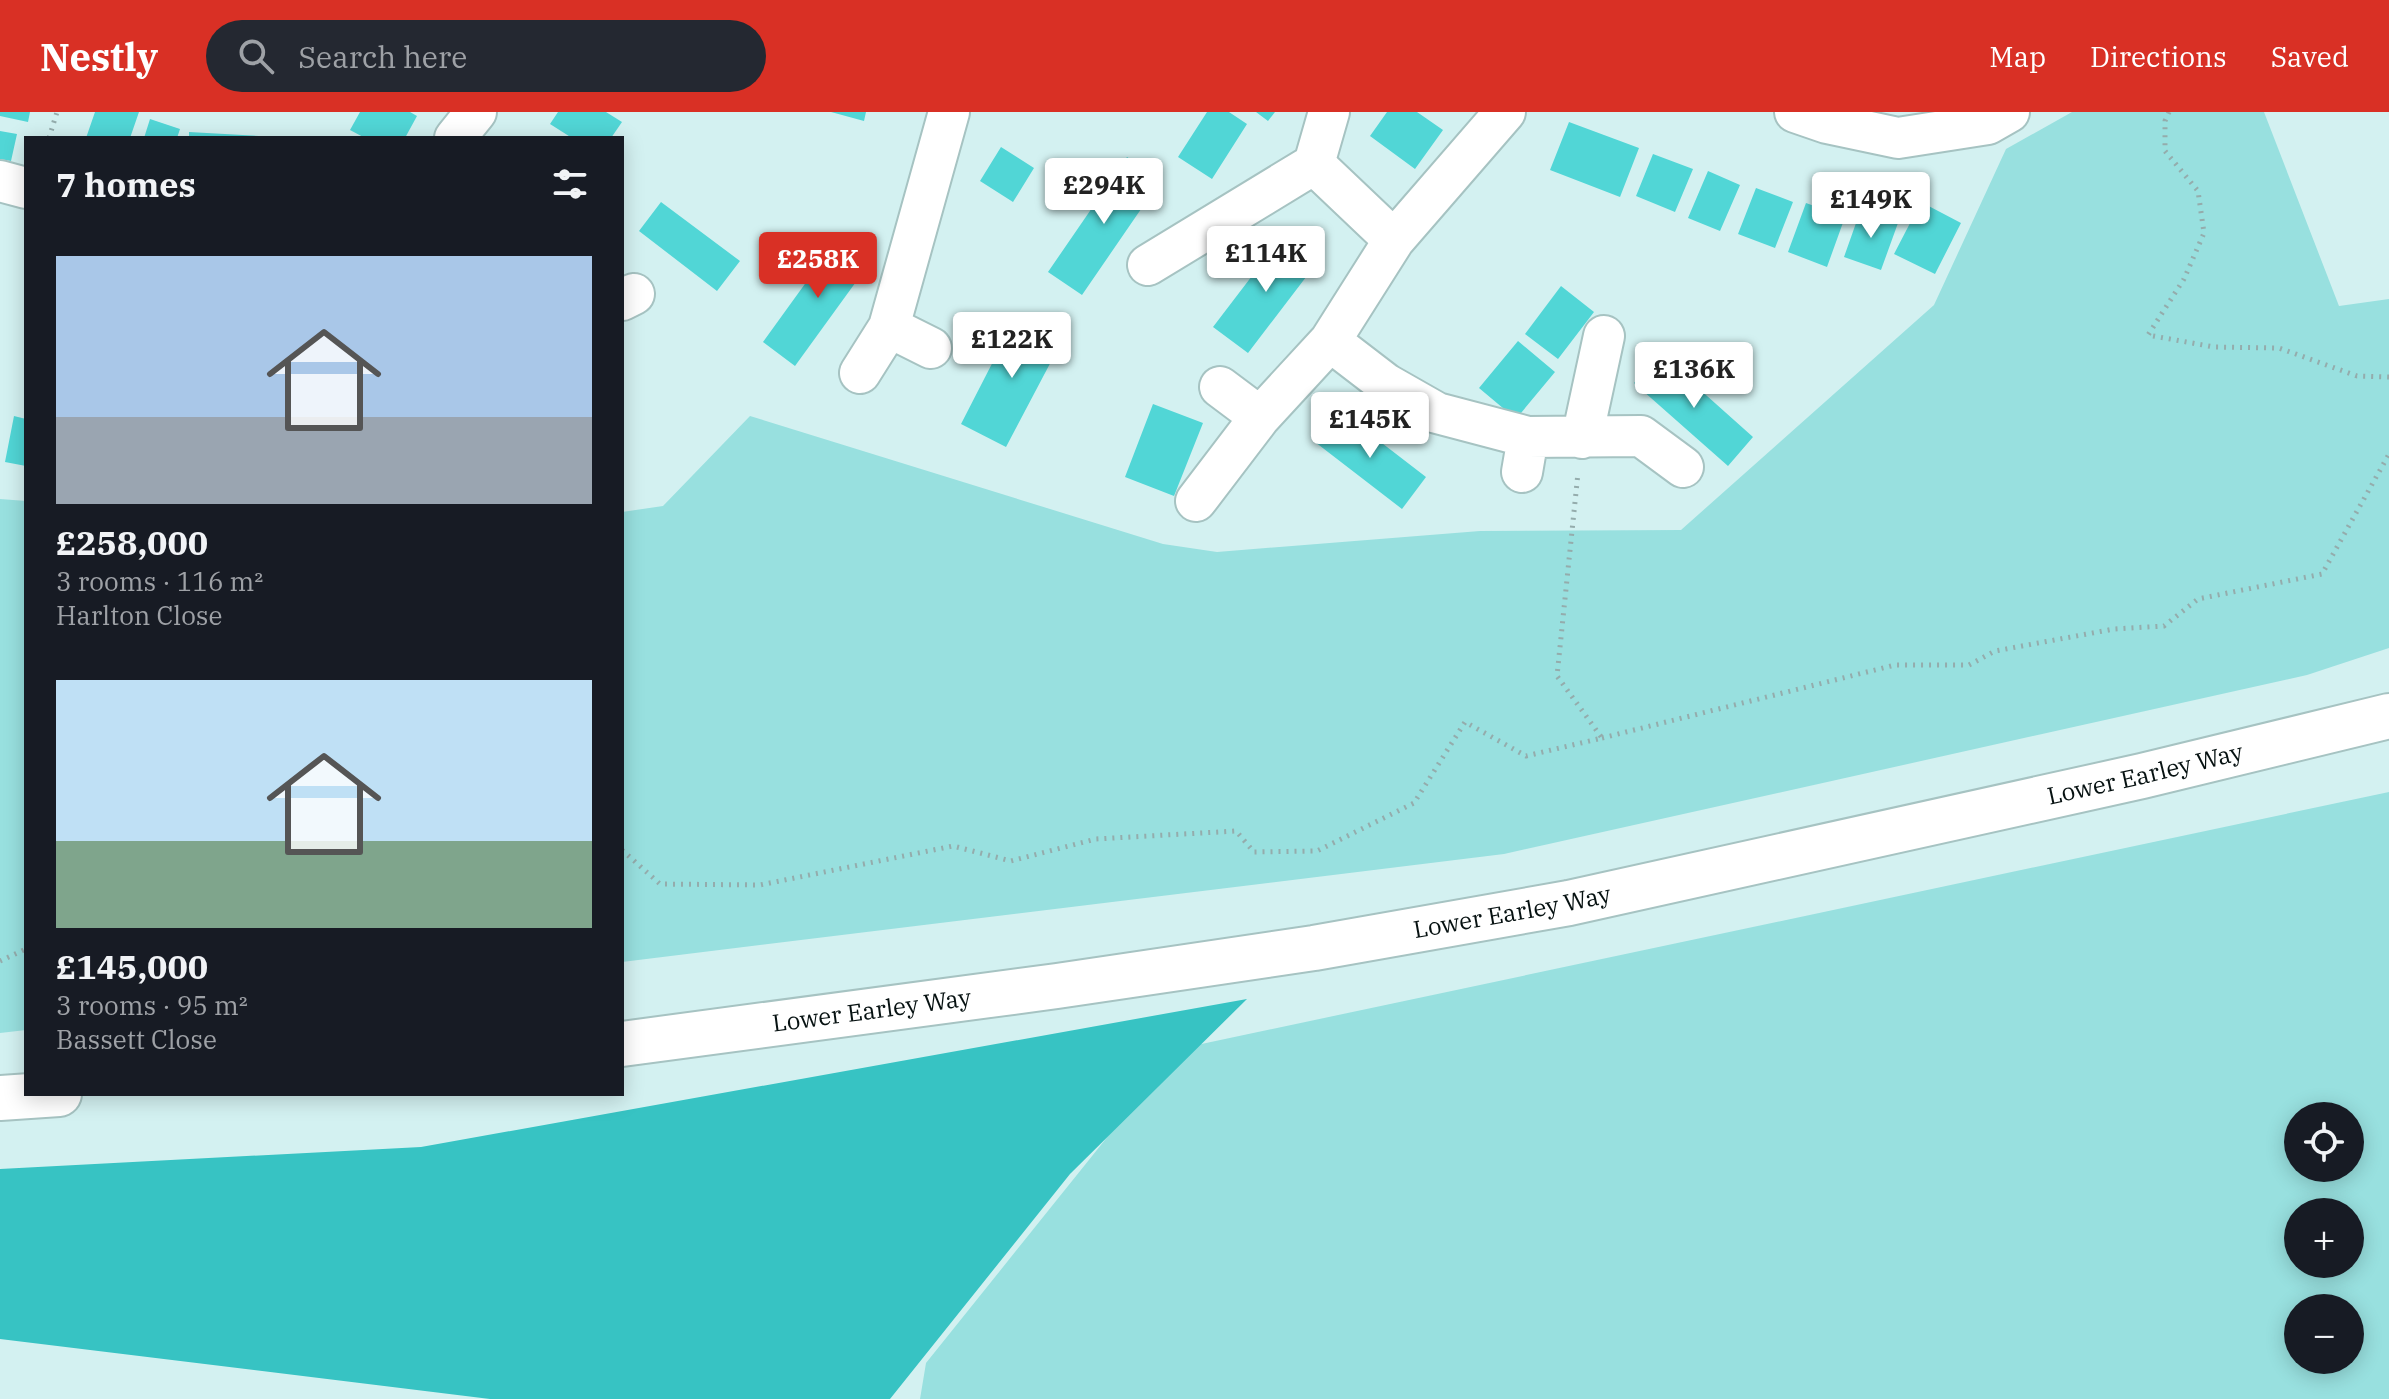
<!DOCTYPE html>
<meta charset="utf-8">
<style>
:root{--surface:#171b24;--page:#242831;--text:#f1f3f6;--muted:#9ea1a6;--accent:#d93025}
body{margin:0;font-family:"IBM Plex Serif",serif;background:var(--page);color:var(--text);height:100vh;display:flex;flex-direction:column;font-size:30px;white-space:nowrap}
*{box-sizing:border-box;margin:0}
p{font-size:26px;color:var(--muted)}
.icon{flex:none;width:44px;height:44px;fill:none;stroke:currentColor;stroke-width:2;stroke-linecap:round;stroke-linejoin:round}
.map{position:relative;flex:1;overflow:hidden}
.drawer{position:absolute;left:24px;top:24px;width:600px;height:960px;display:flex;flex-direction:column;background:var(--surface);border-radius:0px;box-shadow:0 4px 20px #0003}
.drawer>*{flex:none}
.tools{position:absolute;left:2284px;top:990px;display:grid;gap:16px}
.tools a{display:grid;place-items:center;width:80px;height:80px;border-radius:50%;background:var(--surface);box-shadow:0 4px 20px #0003;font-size:40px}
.price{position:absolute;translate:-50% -68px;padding:0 18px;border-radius:8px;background:#fff;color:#222;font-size:26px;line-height:52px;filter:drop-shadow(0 2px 4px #0008)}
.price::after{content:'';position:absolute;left:50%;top:48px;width:24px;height:18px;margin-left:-12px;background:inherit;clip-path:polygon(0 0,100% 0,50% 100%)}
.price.active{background:var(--accent);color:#fff}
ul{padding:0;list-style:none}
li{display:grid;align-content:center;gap:16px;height:424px;padding:0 32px}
li span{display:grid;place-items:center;height:248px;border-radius:0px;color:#555}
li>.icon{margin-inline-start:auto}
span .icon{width:144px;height:144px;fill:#fffc;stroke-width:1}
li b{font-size:34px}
h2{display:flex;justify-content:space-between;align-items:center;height:96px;padding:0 32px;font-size:34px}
header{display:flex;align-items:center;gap:48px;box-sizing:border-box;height:112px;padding:0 40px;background:var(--accent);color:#fff}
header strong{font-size:38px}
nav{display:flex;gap:44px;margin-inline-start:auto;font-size:28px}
.search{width:560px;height:72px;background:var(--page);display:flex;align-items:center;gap:20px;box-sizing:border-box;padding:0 28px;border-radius:44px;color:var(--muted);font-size:30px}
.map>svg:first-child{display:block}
</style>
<header>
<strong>Nestly</strong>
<div class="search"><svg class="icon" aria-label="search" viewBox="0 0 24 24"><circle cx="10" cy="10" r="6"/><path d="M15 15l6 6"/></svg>Search here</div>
<nav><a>Map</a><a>Directions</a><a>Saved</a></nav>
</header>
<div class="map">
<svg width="2389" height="1287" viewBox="0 0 2389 1287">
<rect width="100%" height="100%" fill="#d3f1f1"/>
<path fill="#98e0df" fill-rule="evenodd" d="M2072,0H2264L2339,194L2389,187V536L2307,563L1504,742L622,850V400L663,394L750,304L1163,432L1217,440L1480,419L1681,418L1934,193L2006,37Z
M0,387L26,389V918L0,921Z
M2389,680V1287H920L926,1251L1178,937ZM2298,1004H2350V1056H2298ZM2298,1100H2350V1152H2298ZM2298,1196H2350V1248H2298Z"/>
<path fill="#37c3c3" d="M1247,887L1070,1062L890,1287H490L0,1227V1057L421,1035Z"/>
<path fill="#51d6d6" d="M0,0H30L28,10L0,4Z
M95,0H139L130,26H86Z
M360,0H410L417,4L405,26H365L350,18Z
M558,0H606L622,10L611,26H572L550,12Z
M831,0H866L864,9Z
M1207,0H1229L1247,12L1212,67L1178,45Z
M1256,0H1275L1268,9Z
M1387,0H1417L1443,18L1415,57L1370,24Z
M150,7L180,17L177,26H144Z
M1569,10L1639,36L1620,85L1550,58Z
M0,19L17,22L11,49L0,47Z
M189,20L259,24V26H189Z
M1001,35L1034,56L1013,90L980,69Z
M1653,42L1693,57L1675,100L1636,84Z
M1127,45L1161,68L1082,183L1048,160Z
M1708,59L1740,73L1720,119L1688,106Z
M1756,76L1793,90L1775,136L1738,122Z
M661,90L740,149L717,179L639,119Z
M1921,90L1961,111L1935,162L1894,142Z
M1806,91L1845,105L1827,155L1788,140Z
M1861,97L1898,111L1881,158L1844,145Z
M841,122L874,145L795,254L763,230Z
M1284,122L1319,148L1248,241L1213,215Z
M1561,174L1594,200L1558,247L1525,222Z
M1018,201L1064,225L1006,335L961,312Z
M1518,229L1555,260L1516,307L1479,276Z
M1660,242L1753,325L1728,354L1634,271Z
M1153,292L1203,311L1174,384L1125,365Z
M1339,298L1426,365L1402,397L1315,330Z
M14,304L26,307V354L5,350Z"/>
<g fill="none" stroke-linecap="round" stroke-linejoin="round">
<g stroke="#a6c3c2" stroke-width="44">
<path id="minor" d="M1329,0L1314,52L1394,128
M1795,0L1827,11L1898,26L1988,12L2009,0
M455,26L476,0
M0,69L26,76
M1148,153L1314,52
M622,188L634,182
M1330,229L1386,272L1437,301L1528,325L1641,324L1683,355
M931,236L889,215L949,0
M860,261L889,215
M1220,275L1260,305L1330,229L1394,128L1505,0
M1582,326L1604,224
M1522,360L1528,325
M1196,389L1260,305"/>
</g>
<g stroke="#a6c3c2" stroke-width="48">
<g id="major">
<path id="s1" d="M622,932L1057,874L1314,836L1569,791L2142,664L2389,604"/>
<path d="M0,986L59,982"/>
</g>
</g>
<path stroke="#94acac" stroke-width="5" stroke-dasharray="2 6" stroke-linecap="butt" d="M2169,0L2165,9V39L2198,79L2204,121L2184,167L2148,223L2214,235L2279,236L2357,264L2389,265
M49,26L57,0
M1602,626L1895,553H1969L1995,539L2114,517L2164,514L2198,487L2322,462L2389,342
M622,738L660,772L760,773L953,734L1011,749L1096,727L1236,719L1254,740L1317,739L1414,691L1465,610L1526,644L1602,626L1557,564L1578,361
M0,849L26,837"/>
<use href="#minor" stroke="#fff" stroke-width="40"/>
<use href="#major" stroke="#fff" stroke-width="44"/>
</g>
<g text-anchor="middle" stroke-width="7" stroke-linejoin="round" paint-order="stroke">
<g font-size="24" fill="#061111" stroke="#d3f1f1">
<text dy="8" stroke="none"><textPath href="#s1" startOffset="1548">Lower Earley Way</textPath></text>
<text dy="8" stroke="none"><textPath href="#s1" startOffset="900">Lower Earley Way</textPath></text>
<text dy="8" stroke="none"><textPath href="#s1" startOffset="252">Lower Earley Way</textPath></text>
</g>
</g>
</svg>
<div class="tools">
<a><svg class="icon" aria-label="locate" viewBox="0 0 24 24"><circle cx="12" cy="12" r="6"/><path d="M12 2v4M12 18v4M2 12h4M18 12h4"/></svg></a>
<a>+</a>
<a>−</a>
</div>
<b class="price" style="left:1104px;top:114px">£294K</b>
<b class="price" style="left:1871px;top:128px">£149K</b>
<b class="price" style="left:1266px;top:182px">£114K</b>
<b class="price active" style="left:818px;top:188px">£258K</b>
<b class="price" style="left:1012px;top:268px">£122K</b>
<b class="price" style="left:1694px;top:298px">£136K</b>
<b class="price" style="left:1370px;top:348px">£145K</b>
<section class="drawer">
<h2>7 homes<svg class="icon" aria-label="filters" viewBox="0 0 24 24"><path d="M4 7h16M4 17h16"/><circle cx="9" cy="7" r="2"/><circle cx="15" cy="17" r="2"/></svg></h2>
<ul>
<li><span style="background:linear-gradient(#a9c7e8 65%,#9aa5b1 0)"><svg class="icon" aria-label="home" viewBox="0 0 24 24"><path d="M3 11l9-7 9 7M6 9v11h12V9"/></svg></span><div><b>£258,000</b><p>3 rooms · 116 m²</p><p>Harlton Close</p></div></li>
<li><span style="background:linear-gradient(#bfe0f5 65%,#7fa58c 0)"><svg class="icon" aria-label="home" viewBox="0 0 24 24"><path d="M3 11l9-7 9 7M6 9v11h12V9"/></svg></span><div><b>£145,000</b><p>3 rooms · 95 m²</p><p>Bassett Close</p></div></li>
</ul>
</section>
</div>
